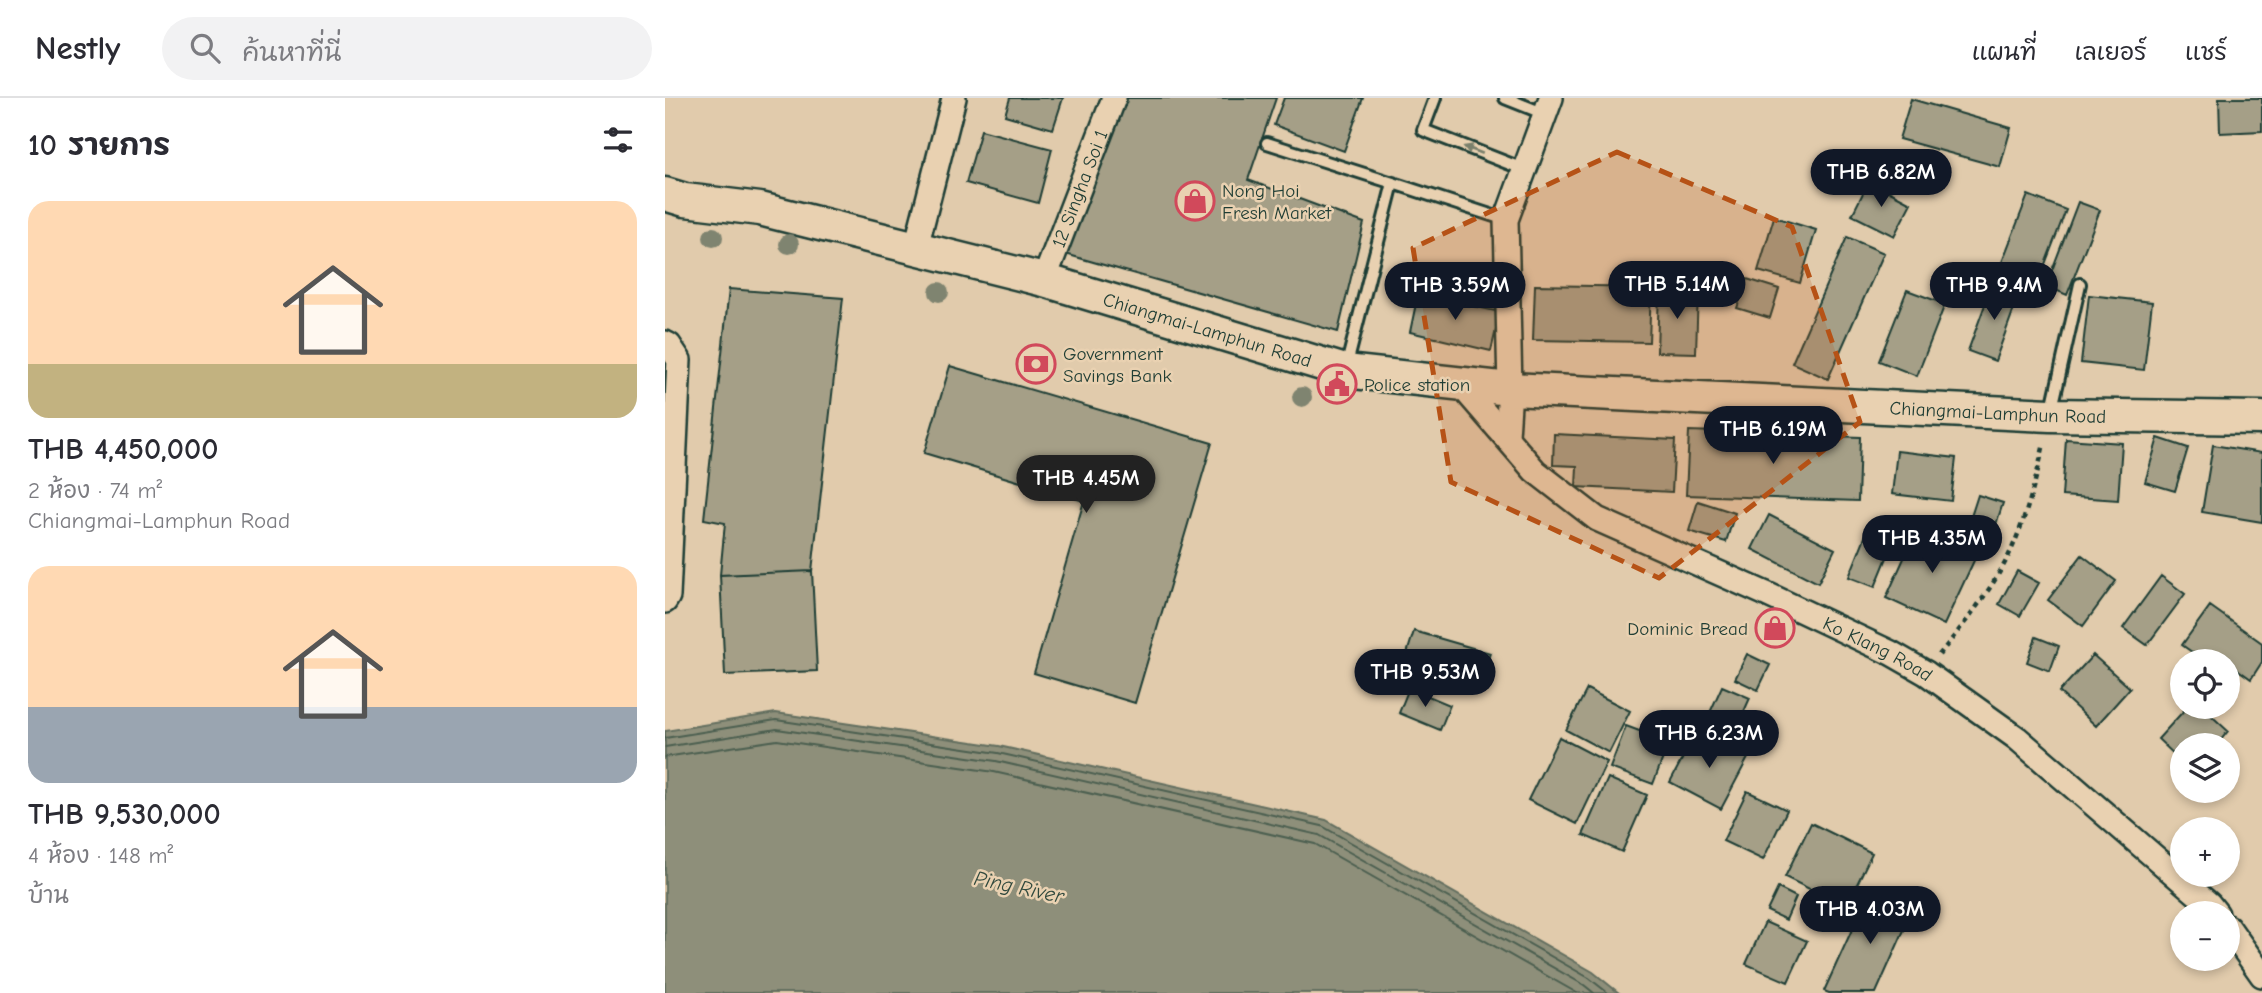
<!DOCTYPE html>
<html lang="th">
<meta charset="utf-8">
<style>
:root{--surface:#fff;--page:#f2f2f3;--text:#2b2b33;--muted:#7c7c81;--line:#e1e1e2;--accent:#111827}
body{margin:0;font-family:"Comic Neue","Playpen Sans Thai",sans-serif;background:var(--page);color:var(--text);height:100vh;display:flex;flex-direction:column;font-size:26px;white-space:nowrap}
*{box-sizing:border-box;margin:0}
p{font-size:23px;color:var(--muted)}
.icon{flex:none;width:38px;height:38px;fill:none;stroke:currentColor;stroke-width:2;stroke-linecap:round;stroke-linejoin:round}
.map{position:relative;flex:1;overflow:hidden}
.side{display:flex;flex-direction:column;background:var(--surface);width:665px}
.side>*{flex:none}
.buttons{position:absolute;left:1505px;top:551px;display:grid;gap:14px}
.buttons a{display:grid;place-items:center;width:70px;height:70px;border-radius:50%;background:var(--surface);box-shadow:0 4px 10px #0003;font-size:35px}
.price{position:absolute;translate:-50% -60px;padding:0 16px;border-radius:24px;background:var(--accent);color:#fff;font-size:23px;line-height:46px;filter:drop-shadow(0 2px 4px #0008)}
.price::after{content:'';position:absolute;left:50%;top:42px;width:21px;height:16px;margin-left:-10px;background:inherit;clip-path:polygon(0 0,100% 0,50% 100%)}
.price.active{background:#222;color:#fff}
ul{padding:0;list-style:none}
li{display:grid;align-content:center;gap:14px;height:371px;padding:0 28px}
li span{display:grid;place-items:center;height:217px;border-radius:21px;color:#555}
li>.icon{margin-inline-start:auto}
span .icon{width:126px;height:126px;fill:#fffc;stroke-width:1}
li b{font-size:30px}
h2{display:flex;justify-content:space-between;align-items:center;height:84px;padding:0 28px;font-size:30px}
header{display:flex;align-items:center;gap:42px;box-sizing:border-box;height:98px;padding:0 35px;background:var(--surface);border-bottom:2px solid var(--line)}
header strong{font-size:33px}
nav{display:flex;gap:38px;margin-inline-start:auto;font-size:24px}
.search{width:490px;height:63px;background:var(--page);display:flex;align-items:center;gap:18px;box-sizing:border-box;padding:0 24px;border-radius:38px;color:var(--muted);font-size:26px}
main{display:flex;flex:1;min-height:0}
.map>svg:first-child{display:block}
</style>
<header>
<strong>Nestly</strong>
<div class="search"><svg class="icon" aria-label="search" viewBox="0 0 24 24"><circle cx="10" cy="10" r="6"/><path d="M15 15l6 6"/></svg>ค้นหาที่นี่</div>
<nav><a>แผนที่</a><a>เลเยอร์</a><a>แชร์</a></nav>
</header>
<main>
<section class="side">
<h2>10 รายการ<svg class="icon" aria-label="filters" viewBox="0 0 24 24"><path d="M4 7h16M4 17h16"/><circle cx="9" cy="7" r="2"/><circle cx="15" cy="17" r="2"/></svg></h2>
<ul>
<li><span style="background:linear-gradient(#ffd9b3 75%,#c2b280 0)"><svg class="icon" aria-label="home" viewBox="0 0 24 24"><path d="M3 11l9-7 9 7M6 9v11h12V9"/></svg></span><div><b>THB 4,450,000</b><p>2 ห้อง · 74 m²</p><p>Chiangmai-Lamphun Road</p></div></li>
<li><span style="background:linear-gradient(#ffd9b3 65%,#9aa5b1 0)"><svg class="icon" aria-label="home" viewBox="0 0 24 24"><path d="M3 11l9-7 9 7M6 9v11h12V9"/></svg></span><div><b>THB 9,530,000</b><p>4 ห้อง · 148 m²</p><p>บ้าน</p></div></li>
</ul>
</section>
<div class="map">
<svg width="1597" height="895" viewBox="0 0 1597 895">
<rect width="100%" height="100%" fill="#e1cbac"/>
<filter id="ink" filterUnits="userSpaceOnUse"><feTurbulence type="fractalNoise" baseFrequency=".0143" numOctaves="2"/><feDisplacementMap in="SourceGraphic" scale="14" xChannelSelector="R" yChannelSelector="G"/><feConvolveMatrix kernelMatrix="1 2 1 2 8 2 1 2 1" color-interpolation-filters="sRGB"/></filter>
<g filter="url(#ink)">
<path fill="#8e8f7a" stroke="#626e5e" stroke-width="2" d="M111,615L334,648L661,722L928,874L954,895H0V633Z"/>
<g fill="none" stroke-linecap="round" stroke-linejoin="round">
<path stroke="#4b5e50" stroke-width="2" d="M0,640L111,622L333,655L657,728L924,880L943,895
M0,649L112,631L331,663L654,737L919,887L929,895
M0,659L112,642L329,674L650,746L912,895"/>
</g>
<path fill="#a59f87" stroke="#1f3d34" stroke-width="2" d="M345,0H398L388,31L340,17Z
M461,0H611L583,82L699,125L673,234L397,155Z
M619,0H698L679,53L609,27Z
M1554,0H1597V33L1555,35Z
M1246,1L1346,30L1335,69L1234,41Z
M316,32L387,51L373,105L301,85Z
M1204,83L1246,105L1229,138L1187,117Z
M1363,97L1401,112L1370,192L1332,177Z
M1413,104L1435,112L1402,197L1381,188Z
M1109,119L1151,132L1135,185L1093,173Z
M1182,139L1219,155L1163,281L1127,265Z
M1082,181L1114,191L1105,220L1072,210Z
M1328,185L1355,194L1330,263L1303,253Z
M870,187L986,189L984,244L868,242Z
M64,191L178,200L147,473L55,477L60,425L39,421Z
M994,191L1033,192L1031,255L992,254Z
M1242,192L1280,206L1252,278L1214,263Z
M753,196L835,214L826,253L745,234Z
M1424,197L1487,204L1479,272L1416,265Z
M285,268L547,345L470,605L369,575L419,403L259,355Z
M1024,333L1195,339L1193,403L1021,397Z
M889,336L1010,342L1007,394L911,389L912,368L888,367Z
M1493,340L1523,350L1510,393L1480,384Z
M1401,341L1457,345L1453,402L1397,398Z
M1548,347L1597,355V424L1537,414Z
M1232,353L1291,360L1286,403L1227,396Z
M1313,397L1338,405L1326,442L1301,434Z
M1033,403L1070,415L1061,444L1024,433Z
M1104,417L1170,451L1153,485L1087,451Z
M1254,427L1313,454L1279,527L1221,500Z
M1202,434L1228,445L1210,489L1184,479Z
M1417,457L1451,483L1418,528L1383,502Z
M147,473L152,573L60,577L55,477Z
M1352,473L1374,485L1355,518L1334,506Z
M1496,478L1520,496L1482,547L1458,530Z
M1545,508L1597,545V564L1586,581L1551,556L1546,564H1541L1517,547Z
M749,533L825,555L814,590L803,587L801,592L746,576L750,565L740,562Z
M1371,539L1394,548L1385,573L1362,564Z
M1082,556L1105,567L1093,592L1070,581Z
M1428,557L1465,590L1431,628L1394,594Z
M1057,588L1085,600L1066,643L1038,630Z
M744,590L785,607L775,632L734,615Z
M922,591L965,613L944,655L901,632Z
M1522,609H1537L1563,633L1551,648H1517V664L1493,641Z
M961,628L1004,644L988,686L945,670Z
M1032,633L1083,660L1056,711L1005,684Z
M894,639L942,664L912,726L863,702Z
M943,680L982,697L957,754L918,737Z
M1082,693L1122,712L1098,762L1058,743Z
M1146,725L1207,755L1181,809L1120,779Z
M1113,790L1131,799L1121,822L1102,813Z
M1205,792L1248,812L1211,895H1164L1159,893Z
M1100,824L1142,843L1123,884L1081,866Z"/>
<g fill="none" stroke-linecap="round" stroke-linejoin="round">
<g stroke="#1f3d34" stroke-width="16">
<path id="lane" d="M770,0L758,32L858,71
M840,0L880,16
M602,45L728,85
M681,270L728,85L841,122
M1386,315L1415,186"/>
</g>
<g stroke="#1f3d34" stroke-width="28">
<g id="street">
<path d="M251,149L289,0"/>
<path id="s1" d="M379,182L449,0"/>
<path d="M0,245L4,247L14,262L3,498L0,503"/>
<path id="s2" d="M794,285L870,373L932,421L1099,495L1226,555L1261,575L1352,640L1544,806L1552,816"/>
<path d="M842,338L845,291L841,122L886,0"/>
<path d="M1563,829L1597,877"/>
</g>
</g>
<g stroke="#1f3d34" stroke-width="37">
<g id="secondary">
<path id="s3" d="M0,96L20,102L95,111L379,182L680,273L845,291L1385,317L1597,320"/>
</g>
</g>
<path stroke="#1f3d34" stroke-width="4.5" stroke-dasharray="5 5" stroke-linecap="butt" d="M1274,557C1299,526 1325,494 1343,459C1360,424 1371,383 1379,345"/>
<use href="#lane" stroke="#e9d1b1" stroke-width="10"/>
<use href="#street" stroke="#e9d1b1" stroke-width="23"/>
<use href="#secondary" stroke="#e9d1b1" stroke-width="32"/>
</g>
<g fill="#7f8470">
<circle cx="48" cy="139" r="10"/>
<circle cx="124" cy="146" r="10"/>
<circle cx="274" cy="194" r="10"/>
<circle cx="637" cy="299" r="10"/>
</g>
<defs><path id="oneway-solid" d="M-6-.8H1V-3.2L6.5 0L1 3.2V.8H-6Z" transform="scale(1.75)"/></defs>
<use fill="#7a806c" href="#oneway-solid" transform="translate(808 52) rotate(-159)"/>
</g>
<path fill="#b65216" fill-opacity="0.2" stroke="#b65216" stroke-width="5" stroke-dasharray="14 9" stroke-linejoin="round" d="M952,54L1127,129L1195,324L994,480L786,384L748,150Z"/>
<defs>
<g id="shop-ring" transform="scale(2.0125)"><circle r="9.5" fill="#e9d1b1" stroke="#d1495b" stroke-width="1.5"/><path d="M-5-2.5h2.3a2.7 3.5 0 0 1 5.4 0H5L5.5 6h-11ZM-1.5-2.5h3a1.5 2.3 0 0 0-3 0Z" fill="#d1495b"/></g>
<g id="bank-ring" transform="scale(2.0125)"><circle r="9.5" fill="#e9d1b1" stroke="#d1495b" stroke-width="1.5"/><path d="M-6-4H6V4H-6ZM0-2.3a2.3 2.3 0 1 0 0 4.6a2.3 2.3 0 1 0 0-4.6Z" fill="#d1495b"/></g>
<g id="civic-ring" transform="scale(2.0125)"><circle r="9.5" fill="#e9d1b1" stroke="#d1495b" stroke-width="1.5"/><path d="M-.6-6.5H3V-4.5H.6V-3L4-1V1h2V6H-6V1h2V-1L-.6-3ZM-1.2 2.5V6h2.4V2.5Z" fill="#d1495b"/></g>
</defs>
<g fill-rule="evenodd">
<use href="#shop-ring" x="530" y="103"/>
<use href="#bank-ring" x="371" y="266"/>
<use href="#civic-ring" x="672" y="286"/>
<use href="#shop-ring" x="1110" y="530"/>
</g>
<g text-anchor="middle" stroke-width="5" stroke-linejoin="round" paint-order="stroke">
<g font-size="19" fill="#1f3d34" stroke="#e9d1b1">
<text dy="7" stroke="none"><textPath href="#s1" startOffset="98">12 Singha Soi 1</textPath></text>
<text dy="7" stroke="none"><textPath href="#s3" startOffset="560">Chiangmai-Lamphun Road</textPath></text>
<text dy="7" stroke="none"><textPath href="#s3" startOffset="1358">Chiangmai-Lamphun Road</textPath></text>
<text dy="7" stroke="none"><textPath href="#s2" startOffset="504">Ko Klang Road</textPath></text>
</g>
<g font-size="19" fill="#1f3d34" stroke="#e9d1b1" text-anchor="start">
<text x="557" y="99">Nong Hoi<tspan x="557" dy="22">Fresh Market</tspan></text>
<text x="398" y="262">Government<tspan x="398" dy="22">Savings Bank</tspan></text>
<text x="699" y="293">Police station</text>
<text x="1083" y="537" text-anchor="end">Dominic Bread</text>
</g>
<g font-size="21" font-style="italic" fill="#30493e" stroke="#e9d1b1">
<text transform="translate(354 789) rotate(12)" y="7">Ping River</text>
</g>
</g>
</svg>
<div class="buttons">
<a><svg class="icon" aria-label="locate" viewBox="0 0 24 24"><circle cx="12" cy="12" r="6"/><path d="M12 2v4M12 18v4M2 12h4M18 12h4"/></svg></a>
<a><svg class="icon" aria-label="layers" viewBox="0 0 24 24"><path d="M12 4l9 5-9 5-9-5zM3 14l9 5 9-5"/></svg></a>
<a>+</a>
<a>−</a>
</div>
<b class="price" style="left:1216px;top:111px">THB 6.82M</b>
<b class="price" style="left:1012px;top:223px">THB 5.14M</b>
<b class="price" style="left:790px;top:224px">THB 3.59M</b>
<b class="price" style="left:1329px;top:224px">THB 9.4M</b>
<b class="price" style="left:1108px;top:368px">THB 6.19M</b>
<b class="price active" style="left:421px;top:417px">THB 4.45M</b>
<b class="price" style="left:1267px;top:477px">THB 4.35M</b>
<b class="price" style="left:760px;top:611px">THB 9.53M</b>
<b class="price" style="left:1044px;top:672px">THB 6.23M</b>
<b class="price" style="left:1205px;top:848px">THB 4.03M</b>
</div>
</main>
